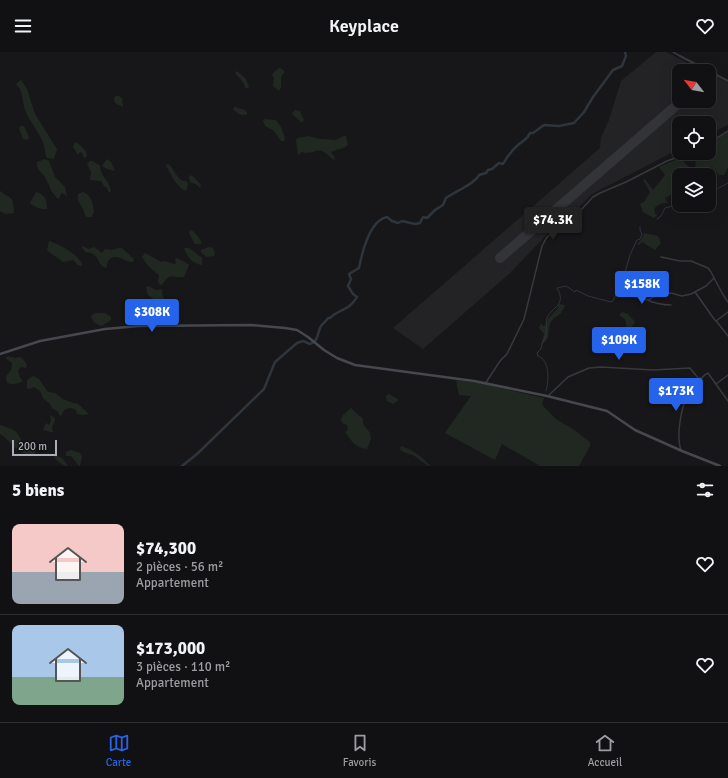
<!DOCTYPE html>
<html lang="fr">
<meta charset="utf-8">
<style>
:root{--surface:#111113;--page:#1a1a1c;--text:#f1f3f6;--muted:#9c9da0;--line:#303133;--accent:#2563eb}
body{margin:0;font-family:Signika,sans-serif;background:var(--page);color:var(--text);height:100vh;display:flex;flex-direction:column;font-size:15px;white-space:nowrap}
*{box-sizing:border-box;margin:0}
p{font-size:13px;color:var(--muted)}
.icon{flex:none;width:22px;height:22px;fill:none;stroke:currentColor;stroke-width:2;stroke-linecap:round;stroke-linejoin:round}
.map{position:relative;height:414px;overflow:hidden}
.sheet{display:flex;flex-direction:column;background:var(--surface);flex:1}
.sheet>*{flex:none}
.needle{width:26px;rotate:301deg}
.tools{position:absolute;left:672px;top:12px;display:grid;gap:8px}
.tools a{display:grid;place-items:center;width:44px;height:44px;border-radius:8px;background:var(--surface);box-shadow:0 4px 16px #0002,0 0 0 1px var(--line);font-size:20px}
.scale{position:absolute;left:12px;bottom:10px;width:45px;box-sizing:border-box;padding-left:4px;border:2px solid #aaaeb8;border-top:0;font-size:11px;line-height:14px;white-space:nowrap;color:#aaaeb8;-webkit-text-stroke:3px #121214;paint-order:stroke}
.price{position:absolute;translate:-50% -34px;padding:0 9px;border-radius:4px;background:var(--accent);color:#fff;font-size:13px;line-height:26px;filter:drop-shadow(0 1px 2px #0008)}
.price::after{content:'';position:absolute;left:50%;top:24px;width:12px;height:9px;margin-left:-6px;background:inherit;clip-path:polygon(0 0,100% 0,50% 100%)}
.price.active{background:#222;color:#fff}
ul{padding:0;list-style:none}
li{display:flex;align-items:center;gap:12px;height:100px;padding:0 12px}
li+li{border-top:1px solid var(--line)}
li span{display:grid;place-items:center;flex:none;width:112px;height:80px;border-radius:8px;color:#555}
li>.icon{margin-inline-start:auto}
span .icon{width:48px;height:48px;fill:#fffc;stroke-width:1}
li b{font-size:17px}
h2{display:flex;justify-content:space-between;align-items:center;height:48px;padding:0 12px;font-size:17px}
header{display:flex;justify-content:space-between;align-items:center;height:52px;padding:0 12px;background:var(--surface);font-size:18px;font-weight:600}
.tab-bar{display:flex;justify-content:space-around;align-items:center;height:56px;border-top:1px solid var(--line);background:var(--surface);font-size:11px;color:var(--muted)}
.tab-bar a{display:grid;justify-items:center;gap:2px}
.tab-bar .active{color:var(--accent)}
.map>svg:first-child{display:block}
</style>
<header><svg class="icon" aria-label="menu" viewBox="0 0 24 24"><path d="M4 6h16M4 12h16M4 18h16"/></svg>Keyplace<svg class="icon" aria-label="heart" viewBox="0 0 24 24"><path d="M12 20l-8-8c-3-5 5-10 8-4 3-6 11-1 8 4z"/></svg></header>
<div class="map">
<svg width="728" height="414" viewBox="0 0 728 414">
<rect width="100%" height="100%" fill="#171719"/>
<path fill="#232326" d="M656,0H666L704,19H679V49H709V21L728,31V73L709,82V71H679V97L592,142L574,160L556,173L509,222L423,297L393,276L600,96L601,85L609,68L621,29Z"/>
<path fill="#212822" d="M279,16L282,17L285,20L281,25V35L279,39L273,34L274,26L272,23L274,20Z
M237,19L245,26L249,34L248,36H245C244,29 239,26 235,21Z
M21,28L27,37L35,62L57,97L54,107L47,106C44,100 45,93 42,88C38,79 28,67 25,58C22,49 24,40 16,32Z
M116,44H119L122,46L123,55L115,51L114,46Z
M235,55L245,58L247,60V62C243,65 236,61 233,57Z
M295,58L300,59L304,68L302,71L292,62Z
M264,67L276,68L281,75L285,86L284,89H281L273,78L265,74L263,68Z
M21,74H24L29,85V86L27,88L23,87L19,76Z
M728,80V115L724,123H719L712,115L705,119L695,117L697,101H709V92Z
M308,84L320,87L336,88L344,84H346L348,93C344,97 336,97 331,100L335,106L334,108C330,105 326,101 322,99C315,97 311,103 302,100L298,103L296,88L297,86Z
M75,90C80,92 87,99 87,104L84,106L82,101L80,100L78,103L73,95Z
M680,106L689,115L685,118L682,123H679V141L677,140L665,146L668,151C661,151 658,152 654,157L655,162H658L654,166L643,160L640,152L644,150L650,140L643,128L645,127L653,138L665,123L659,115Z
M45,107L49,109L55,125L65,135L67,144L62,141L59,145L60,147L57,146L52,140L45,125L38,117L37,113V110Z
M107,107L111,110L115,119L107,117L102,114Z
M90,109H93L100,114C100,124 110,129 111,139L109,141L107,136L104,134L101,129L90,128L91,120L87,112Z
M167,112L170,113C174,119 177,125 182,129H186L188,132L186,139C177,136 171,122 166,114Z
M190,123L194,125L201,133L200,136L196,132L190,130L189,125Z
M0,139L12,147L14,158V161L6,162L0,159Z
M36,140C45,142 47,148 47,157C42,158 34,155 30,151Z
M83,140C92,143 93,153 94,160L92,165H87L85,163C84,155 76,150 78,142Z
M190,178C195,179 198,185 201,189V192H195L189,181Z
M644,181L658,184L661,191L655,198L642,190L639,193L637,192L641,188Z
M49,189C59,192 82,204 82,214L78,213L73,208L63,210C58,206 51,202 47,198Z
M82,194L89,197L94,195L102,201L105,197L112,198L119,196H122L134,207L133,210C126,211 117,201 110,207C107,209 108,213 106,216C95,212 102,202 86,200L82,196Z
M209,195L213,196L215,201L214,204L206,205L201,200V198Z
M186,196H189L202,206V213C193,212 187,205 184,196Z
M145,201L161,210L165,209L174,212L176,211L175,208L176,206C181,208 186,210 189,213L184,225C171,226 170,220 162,233L159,232L158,229L159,223L148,214L142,205Z
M148,234L156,238L162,237C162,247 166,251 172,257L171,262L168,265L164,263L162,261L164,257L159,251L148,243L146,235Z
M558,252L565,253C564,255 564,257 562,259C560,264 554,264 551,270C546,280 553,285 541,293L544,282L539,276L541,271L543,274H545L548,267L558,256Z
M622,260L628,262L635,270L630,277L627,276L625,267L619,263Z
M95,261H105L111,265V268L102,274C97,273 92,270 91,264Z
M8,304L15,306L20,305L23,307L27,313L26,316L21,315L18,318L20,326L23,329C19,332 12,333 7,331L6,325C9,320 13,318 12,311L5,306Z
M34,324L39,327L48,340L55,341L63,347L73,351L78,352L89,362L83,363L77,362L76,358L71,356L65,357L61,364L59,363L58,360L52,356L49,351L43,346L40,339L34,335L29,337L27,336V328L31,325Z
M456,328L479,331L544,346L542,353L556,367L573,377L590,390V394L579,414H540L502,392L495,408L445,381L471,344L459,343Z
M389,342L399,348L393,352L387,349L386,344Z
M351,356L363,367V372L370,381L371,387L367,397C355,396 351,388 345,380L347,379L348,376L347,373L342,371L341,367L343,363Z
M50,363L55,366V369L52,374L53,380H51L43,378L46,371L49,373L51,369Z
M0,373C15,378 16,377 23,391L34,394L36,397L34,404C27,403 18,399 13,393C8,389 6,385 0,382Z
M401,394C413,398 423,405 430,414H428L413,403L403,400L400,397Z
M71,398L80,401L82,405L80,414H79L71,404H66V400Z
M56,403L63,407L68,414C63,414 56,409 54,404Z"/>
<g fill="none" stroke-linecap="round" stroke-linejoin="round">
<path stroke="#2e353c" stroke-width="1" d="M709,137H717L728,131
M657,167L661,164L665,156L672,154L675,148L679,147
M546,339C549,329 550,308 538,304L537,301L541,297C541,291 545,288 546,282C547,278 545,271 547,266C552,255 567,253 557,236L566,234L575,240L576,238L588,244L611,250L613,249L624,224L630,203L637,188L640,187L642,182L640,178V175"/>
<path stroke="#2e353c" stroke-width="2.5" d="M182,414L197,402L264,337L275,310L297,291L303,289L310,292C318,289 317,284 320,276C321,272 326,270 328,266H330C339,257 349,259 357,245L353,242L348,234L351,227L349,222L359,216C362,201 370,168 387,165L392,169L398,171L402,169L415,172L420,171L423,165L427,166L435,158L443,153L446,146C454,140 475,132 479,123L486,121L488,118L492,117L499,111L503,112C507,105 512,98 518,93C522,89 528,87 530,81H533L544,73L559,74L574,71L584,60L593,45L613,18L622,14L626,4L625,0"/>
<path stroke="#333438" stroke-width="4" d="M674,55L675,23"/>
<path stroke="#333438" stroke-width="10" d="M500,206L678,52"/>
<path stroke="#38393d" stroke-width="1.5" d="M673,0L680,4
M709,91L728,79
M661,205L680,209H691L708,216L711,220L722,241L728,250
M622,232C635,244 653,253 671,253
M695,240L714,267L717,270L728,284
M648,248L657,243L671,241L682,244L691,242L706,234L714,226
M716,269L728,260
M485,332L500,309L507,302L524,267L542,194L547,185L580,159L593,145L600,141L626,130L667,109L689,101
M716,332L728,323
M549,343L568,325L589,316L601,315L653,318L690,316L698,326H701
M681,398C676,384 681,353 689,341C691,338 694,337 696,335C700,329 701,324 708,321L728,349"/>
<path stroke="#38393d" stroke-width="2" d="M680,4L728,29"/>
<path stroke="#46484d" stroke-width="2.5" d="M0,302L40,289L105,277L139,274L251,273L285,276L297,278L308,285L324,298L337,306L355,313L474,329L547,344L607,359L635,378L682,399L720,414"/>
</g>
</svg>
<div class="tools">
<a><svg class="needle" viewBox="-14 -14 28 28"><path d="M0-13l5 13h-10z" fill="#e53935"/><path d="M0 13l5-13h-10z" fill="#9c9da0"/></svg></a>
<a><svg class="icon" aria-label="locate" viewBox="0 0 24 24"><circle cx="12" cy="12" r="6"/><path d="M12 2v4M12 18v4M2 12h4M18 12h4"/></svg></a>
<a><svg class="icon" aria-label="layers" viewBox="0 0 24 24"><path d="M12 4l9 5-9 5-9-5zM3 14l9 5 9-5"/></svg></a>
</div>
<div class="scale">200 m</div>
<b class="price active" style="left:553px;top:189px">$74.3K</b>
<b class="price" style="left:642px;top:253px">$158K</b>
<b class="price" style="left:152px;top:281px">$308K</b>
<b class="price" style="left:619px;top:309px">$109K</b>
<b class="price" style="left:676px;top:360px">$173K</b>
</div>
<section class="sheet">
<h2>5 biens<svg class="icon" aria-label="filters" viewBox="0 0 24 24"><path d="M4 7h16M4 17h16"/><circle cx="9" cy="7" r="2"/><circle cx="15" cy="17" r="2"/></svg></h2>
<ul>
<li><span style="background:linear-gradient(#f6c9c9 60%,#9aa5b1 0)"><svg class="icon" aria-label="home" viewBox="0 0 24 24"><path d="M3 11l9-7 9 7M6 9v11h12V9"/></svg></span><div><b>$74,300</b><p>2 pièces · 56 m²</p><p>Appartement</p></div><svg class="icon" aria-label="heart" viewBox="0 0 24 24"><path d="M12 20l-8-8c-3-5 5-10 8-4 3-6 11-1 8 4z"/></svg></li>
<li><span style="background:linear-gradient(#a9c7e8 65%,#7fa58c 0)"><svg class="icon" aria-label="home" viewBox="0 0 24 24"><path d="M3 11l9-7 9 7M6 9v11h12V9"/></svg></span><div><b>$173,000</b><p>3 pièces · 110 m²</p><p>Appartement</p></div><svg class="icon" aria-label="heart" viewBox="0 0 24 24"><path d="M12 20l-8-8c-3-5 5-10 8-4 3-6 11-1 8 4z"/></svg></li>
</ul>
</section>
<nav class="tab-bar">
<a class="active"><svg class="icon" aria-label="map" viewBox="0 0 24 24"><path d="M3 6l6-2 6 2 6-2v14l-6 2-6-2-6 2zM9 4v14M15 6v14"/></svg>Carte</a>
<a><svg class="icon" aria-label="saved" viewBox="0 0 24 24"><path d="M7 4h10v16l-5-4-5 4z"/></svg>Favoris</a>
<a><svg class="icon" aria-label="home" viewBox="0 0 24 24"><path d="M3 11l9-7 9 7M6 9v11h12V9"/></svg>Accueil</a>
</nav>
